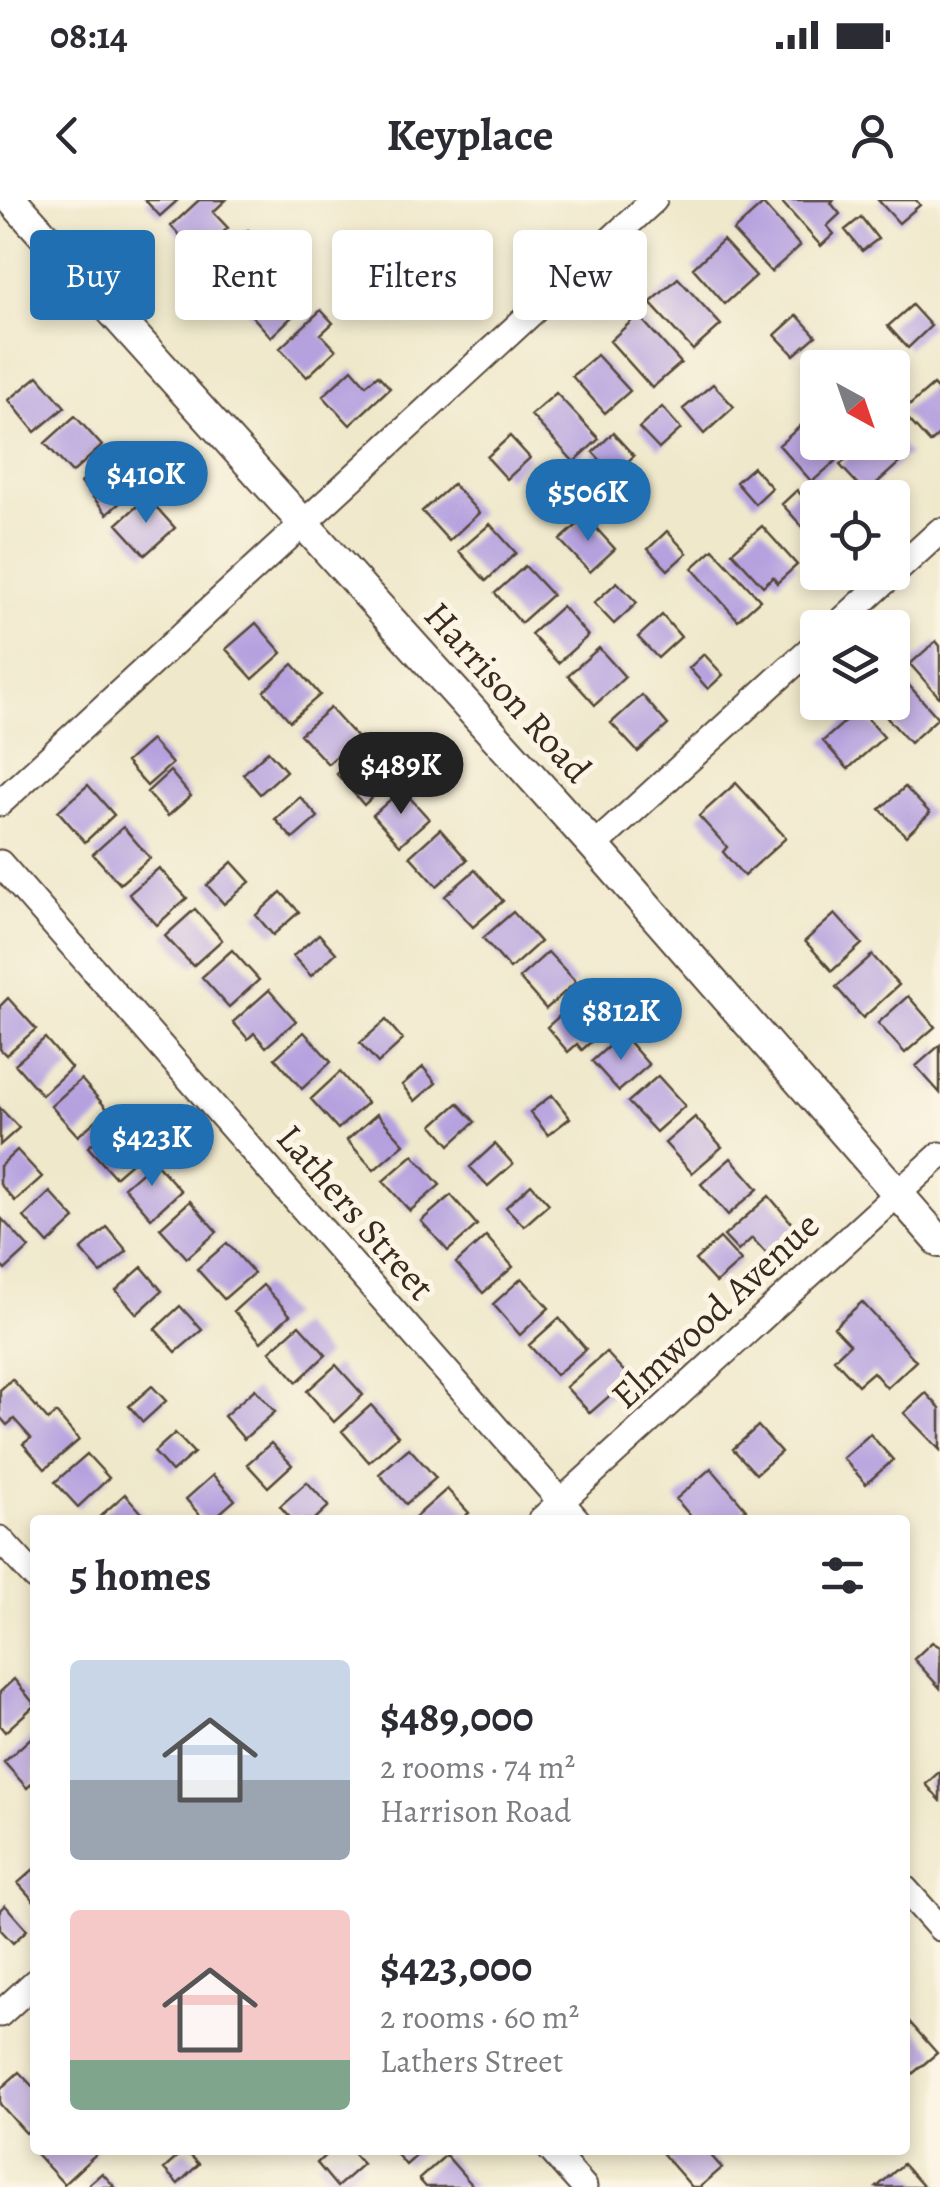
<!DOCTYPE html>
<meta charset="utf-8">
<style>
:root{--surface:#fff;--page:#f2f2f3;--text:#2b2b33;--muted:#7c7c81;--accent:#1f6fb2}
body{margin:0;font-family:Alegreya,serif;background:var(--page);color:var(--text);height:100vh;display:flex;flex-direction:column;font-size:38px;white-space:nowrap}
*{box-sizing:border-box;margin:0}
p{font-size:32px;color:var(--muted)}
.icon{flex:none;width:55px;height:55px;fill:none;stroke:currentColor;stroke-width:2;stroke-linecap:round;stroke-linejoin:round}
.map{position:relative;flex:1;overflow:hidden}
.drawer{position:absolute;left:30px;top:1315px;width:880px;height:640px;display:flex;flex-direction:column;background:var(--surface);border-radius:10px;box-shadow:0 5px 15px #0003}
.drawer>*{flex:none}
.guide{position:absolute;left:30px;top:30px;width:880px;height:90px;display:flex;gap:20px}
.needle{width:65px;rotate:140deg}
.tools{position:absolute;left:800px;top:150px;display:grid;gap:20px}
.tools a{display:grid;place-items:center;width:110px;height:110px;border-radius:10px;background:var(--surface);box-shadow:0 5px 15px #0003;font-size:50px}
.price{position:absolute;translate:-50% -85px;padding:0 22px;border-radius:35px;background:var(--accent);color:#fff;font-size:32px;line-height:65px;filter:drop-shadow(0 2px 5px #0008)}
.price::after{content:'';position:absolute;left:50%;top:60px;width:30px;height:22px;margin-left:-15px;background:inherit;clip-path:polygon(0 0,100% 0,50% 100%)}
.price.current{background:#222;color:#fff}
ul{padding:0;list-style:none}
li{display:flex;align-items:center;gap:30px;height:250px;padding:0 40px}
li span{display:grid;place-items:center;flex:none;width:280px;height:200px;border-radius:10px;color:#555}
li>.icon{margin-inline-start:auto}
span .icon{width:120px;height:120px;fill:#fffc;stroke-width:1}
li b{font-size:42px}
h2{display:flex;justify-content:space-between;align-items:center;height:120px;padding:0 40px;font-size:42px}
.chip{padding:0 35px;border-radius:10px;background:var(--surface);box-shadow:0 5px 15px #0003;font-size:35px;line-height:90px}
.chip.current{background:var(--accent);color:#fff}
.status{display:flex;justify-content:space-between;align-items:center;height:70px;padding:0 50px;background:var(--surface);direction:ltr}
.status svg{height:28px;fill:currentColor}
header{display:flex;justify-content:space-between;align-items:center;height:130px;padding:0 40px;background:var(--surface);font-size:45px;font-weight:700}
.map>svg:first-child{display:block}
</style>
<div class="status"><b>08:14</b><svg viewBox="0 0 49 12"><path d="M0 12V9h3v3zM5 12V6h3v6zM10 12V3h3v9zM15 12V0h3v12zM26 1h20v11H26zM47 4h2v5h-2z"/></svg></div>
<header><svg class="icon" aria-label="back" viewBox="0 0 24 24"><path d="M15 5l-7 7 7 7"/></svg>Keyplace<svg class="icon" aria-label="person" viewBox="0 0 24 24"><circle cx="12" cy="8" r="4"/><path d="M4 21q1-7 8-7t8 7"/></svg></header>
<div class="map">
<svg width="940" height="1987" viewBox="0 0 940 1987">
<rect width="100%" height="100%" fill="#fcf5e5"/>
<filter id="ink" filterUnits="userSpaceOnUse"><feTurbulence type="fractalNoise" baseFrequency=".01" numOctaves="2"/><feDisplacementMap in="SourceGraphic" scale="20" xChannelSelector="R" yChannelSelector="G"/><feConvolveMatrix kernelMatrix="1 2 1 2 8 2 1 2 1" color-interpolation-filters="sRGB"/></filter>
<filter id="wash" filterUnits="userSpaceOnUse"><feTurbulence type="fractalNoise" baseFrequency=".0048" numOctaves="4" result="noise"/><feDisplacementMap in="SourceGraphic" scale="40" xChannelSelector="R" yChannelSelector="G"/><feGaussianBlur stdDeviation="2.25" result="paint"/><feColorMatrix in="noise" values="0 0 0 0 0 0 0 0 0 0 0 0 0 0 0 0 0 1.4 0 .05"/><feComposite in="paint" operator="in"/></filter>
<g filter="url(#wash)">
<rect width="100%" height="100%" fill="#efe8cb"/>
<g id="blocks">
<path fill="#b6a1df" d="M145,0H178L160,16Z
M199,0H226L213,12L228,28L198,55L171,26Z
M780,0H834L831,3L840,14L827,26L834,34L821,46Z
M878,0H916L920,5L899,23Z
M763,4L800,46L771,72L733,31Z
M861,17L878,39L862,51L845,30Z
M248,30L260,43L248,54L263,70L234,97L207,67Z
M723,40L756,76L725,104L693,68Z
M285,70L297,83L285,94L299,110L271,137L244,107Z
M678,78L721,125L693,150L650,103Z
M912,105L931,126L908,148L888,126Z
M321,110L333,123L321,134L336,150L307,177L280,148Z
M638,115L681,163L652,188L610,141Z
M797,115L816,136L794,155L775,135Z
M597,155L630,191L605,213L572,176Z
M352,169L366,185L378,175L390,188L350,225L323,196Z
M38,176L65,207L35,232L9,200Z
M713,184L734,207L704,234L683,209Z
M933,185L940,192V234L930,243L902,212Z
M556,193L599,239L574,262L531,215Z
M662,207L681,229L659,249L639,228Z
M75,216L102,246L72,273L45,243Z
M805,222L818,242H823L838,259L812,282L779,245Z
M613,233L634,256L613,274L593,252Z
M510,236L530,258L507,279L487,257Z
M892,236L909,254L866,293L840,265L864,242H892Z
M112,256L138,287L107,314L81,283Z
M753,267L772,288L755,304L736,282Z
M453,284L479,313L449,341L422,311Z
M797,290L806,301L813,295L818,300V344L782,304Z
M147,297L175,328L145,355L117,324Z
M586,317L615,349L590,372L560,340Z
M490,324L516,353L486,381L459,351Z
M762,326L797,365L777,383L773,377L763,386L732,352Z
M667,331L687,353L668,370L648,349Z
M713,349L760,400L738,420L692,368Z
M525,366L552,395L521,423L495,393Z
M617,382L637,403L614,424L594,403Z
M562,406L588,436L558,463L531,434Z
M662,415L681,437L658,458L638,437Z
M256,423L282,453L253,479L226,449Z
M936,441L940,446V498L910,464Z
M599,448L625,477L595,505L568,475Z
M704,454L723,475L708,489L689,468Z
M293,464L320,495L290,521L264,491Z
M898,473L938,518L910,543L873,502H892V478Z
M642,495L668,525L638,552L611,523Z
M330,508L357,538L328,564L300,534Z
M859,509L884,537L848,569L823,541Z
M151,540L172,564L147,586L126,562Z
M366,548L393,578L364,605L337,574Z
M268,551L286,571L260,594L243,574Z
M170,571L191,596L168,616L147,592Z
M736,583L786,638L744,676L723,652L727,647L699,616Z
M88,585L114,615L85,642L58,611Z
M905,587L930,613L906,636L880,609Z
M402,589L429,619L400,645L373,615Z
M300,597L318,617L293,639L275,619Z
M123,627L150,658L120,684L93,654Z
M440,629L467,660L437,686L410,656Z
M232,662L250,682L224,704L207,685Z
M159,668L187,698L157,725L129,694Z
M475,670L503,701L473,727L445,696Z
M281,692L299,712L273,735L256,715Z
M195,709L222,740L193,766L165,736Z
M513,712L540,742L510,769L483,738Z
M835,714L862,744L832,771L805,741Z
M319,734L336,753L311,776L293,756Z
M232,750L259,780L229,807L202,777Z
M548,752L576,782L546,809L519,778Z
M872,755L899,785L863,818L836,787Z
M269,790L296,821L266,847L254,833L248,839L233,822Z
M585,793L612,823L582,850L577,844L568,852L547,827Z
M908,796L935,827L905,853L878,823Z
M8,798L36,829L6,855L0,849V806Z
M386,820L403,840L378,863L360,843Z
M304,832L331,862L302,889L275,858Z
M622,834L649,865L619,891L592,861Z
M45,838L71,868L42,895L15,864Z
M940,845V893L916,866Z
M423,867L436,883L415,901L402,885Z
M340,872L367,903L338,929L311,899Z
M658,876L685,906L656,932L628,902Z
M81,879L108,910L78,936L51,906Z
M552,895L570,918L548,935L530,912Z
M458,903L475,922L450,945L433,925Z
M0,908L19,928L0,945Z
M377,914L404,944L374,970L347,940Z
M695,917L722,947L692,973L665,943Z
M118,921L145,951L115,977L88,947Z
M495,944L513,964L488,986L470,967Z
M17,950L42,977L15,1001L0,984V966Z
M413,955L440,985L410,1011L383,981Z
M731,958L758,989L728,1015L701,984Z
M154,961L181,991L151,1018L124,987Z
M531,984L549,1004L524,1026L506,1007Z
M50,992L75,1019L48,1044L24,1017Z
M451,995L477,1025L448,1051L421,1021Z
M769,996L795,1027L766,1053L752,1038L738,1051L724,1036Z
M190,1001L217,1032L187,1058L160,1028Z
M2,1019L29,1048L5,1070L0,1065Z
M107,1027L127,1051L101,1073L81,1050Z
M486,1036L513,1067L483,1093L456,1063Z
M720,1038L741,1061L716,1083L695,1060Z
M227,1043L254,1073L224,1099L197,1069Z
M142,1067L162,1091L137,1114L116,1090Z
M522,1078L549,1108L520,1135L493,1104Z
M263,1085L290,1115L261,1142L234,1111Z
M862,1102L916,1161L887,1188L873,1172L858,1185L834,1159L850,1144L834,1127Z
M180,1106L202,1130L176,1152L155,1129Z
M559,1118L586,1149L556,1175L529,1145Z
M299,1125L326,1155L297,1182L270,1151Z
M606,1152L630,1178L590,1213L566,1187Z
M336,1165L363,1195L334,1222L307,1191Z
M12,1179L48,1220L56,1213L79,1240L45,1269L23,1244L31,1238L14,1219L7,1225L0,1217V1190Z
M152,1186L166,1201L143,1222L129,1206Z
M255,1189L275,1212L244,1239L224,1216Z
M926,1193L940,1208V1250L904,1213Z
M371,1205L398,1236L369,1262L342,1231Z
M758,1226L781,1252L756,1274L733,1249Z
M175,1233L194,1253L172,1272L154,1252Z
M870,1234L893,1260L866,1284L843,1258Z
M271,1243L292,1265L268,1287L247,1264Z
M409,1248L436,1278L406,1304L379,1274Z
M87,1254L109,1278L78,1307L55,1282Z
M711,1268L746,1309L733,1320H694L676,1299Z
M213,1275L235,1300L212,1320H204L186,1299Z
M307,1282L329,1306L314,1320H292L280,1306Z
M447,1289L469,1313L461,1320H412Z
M125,1294L148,1320H96Z
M932,1442L940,1447V1488L914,1459Z
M14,1479L35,1505L5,1532L0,1526V1492Z
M35,1534V1581L27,1588L4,1562Z
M940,1571V1600L926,1584Z
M35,1668V1702L18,1683Z
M5,1705L27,1730L13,1743L0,1729V1710Z
M905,1817L937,1853L905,1880Z
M19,1872L35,1889V1926L26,1933L0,1904V1889Z
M35,1941V1950H92L96,1954L64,1984L29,1946Z
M185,1950L199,1964L178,1984L164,1969Z
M331,1950H350L363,1964L337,1987L317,1963Z
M393,1950H423L406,1965Z
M668,1950H706L722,1968L700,1987H692L663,1954Z
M446,1955L474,1987H426L419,1979Z
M903,1964L924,1987H877Z
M102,1973L115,1987H86Z"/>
</g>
</g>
<g filter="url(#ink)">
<use href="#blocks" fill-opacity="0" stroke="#564638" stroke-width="2.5"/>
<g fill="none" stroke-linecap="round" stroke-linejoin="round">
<g stroke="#564638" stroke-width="29">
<path id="minor" d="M834,428L940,331
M0,603L654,0
M594,646L818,442
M0,663L577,1320
M541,1320L940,955
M0,1339L35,1377
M905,1689L940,1728
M0,1814L35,1782
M551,1950L584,1987"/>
</g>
<g stroke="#564638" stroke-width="34">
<path id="tertiary" d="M12,0L594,646L940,1042"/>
</g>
<use href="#minor" stroke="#fff" stroke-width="25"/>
<use href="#tertiary" stroke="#fff" stroke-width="30"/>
</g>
</g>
<g text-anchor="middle" stroke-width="10" stroke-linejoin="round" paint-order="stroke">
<g font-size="38" fill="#3b2a1e" stroke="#fcf5e5">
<text transform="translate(508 492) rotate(48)" y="13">Harrison Road</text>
<text transform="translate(356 1012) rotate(49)" y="13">Lathers Street</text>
<text transform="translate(715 1110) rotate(-43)" y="13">Elmwood Avenue</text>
</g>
</g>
</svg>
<div class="tools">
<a><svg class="needle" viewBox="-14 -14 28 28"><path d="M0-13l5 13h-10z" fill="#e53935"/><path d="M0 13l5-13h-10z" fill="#7c7c81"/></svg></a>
<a><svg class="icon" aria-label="locate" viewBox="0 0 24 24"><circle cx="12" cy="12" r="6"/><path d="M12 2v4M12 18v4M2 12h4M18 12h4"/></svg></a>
<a><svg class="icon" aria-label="layers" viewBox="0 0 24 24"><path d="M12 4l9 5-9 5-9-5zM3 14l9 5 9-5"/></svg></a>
</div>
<b class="price" style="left:146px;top:326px">$410K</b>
<b class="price" style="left:588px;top:344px">$506K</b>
<b class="price current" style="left:401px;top:617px">$489K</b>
<b class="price" style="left:621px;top:863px">$812K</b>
<b class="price" style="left:152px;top:989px">$423K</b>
<div class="guide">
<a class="chip current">Buy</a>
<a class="chip">Rent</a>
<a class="chip">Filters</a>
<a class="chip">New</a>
</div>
<section class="drawer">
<h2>5 homes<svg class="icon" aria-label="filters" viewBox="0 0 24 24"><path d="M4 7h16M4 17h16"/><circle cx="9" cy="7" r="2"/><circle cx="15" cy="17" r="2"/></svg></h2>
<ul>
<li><span style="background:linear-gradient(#c9d6e8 60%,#9aa5b1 0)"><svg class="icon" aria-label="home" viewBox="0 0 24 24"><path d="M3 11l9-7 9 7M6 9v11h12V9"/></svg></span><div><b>$489,000</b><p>2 rooms · 74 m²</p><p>Harrison Road</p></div></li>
<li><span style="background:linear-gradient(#f6c9c9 75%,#7fa58c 0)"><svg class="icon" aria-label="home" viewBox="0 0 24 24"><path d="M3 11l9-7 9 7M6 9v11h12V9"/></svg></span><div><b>$423,000</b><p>2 rooms · 60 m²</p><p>Lathers Street</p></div></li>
</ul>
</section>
</div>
